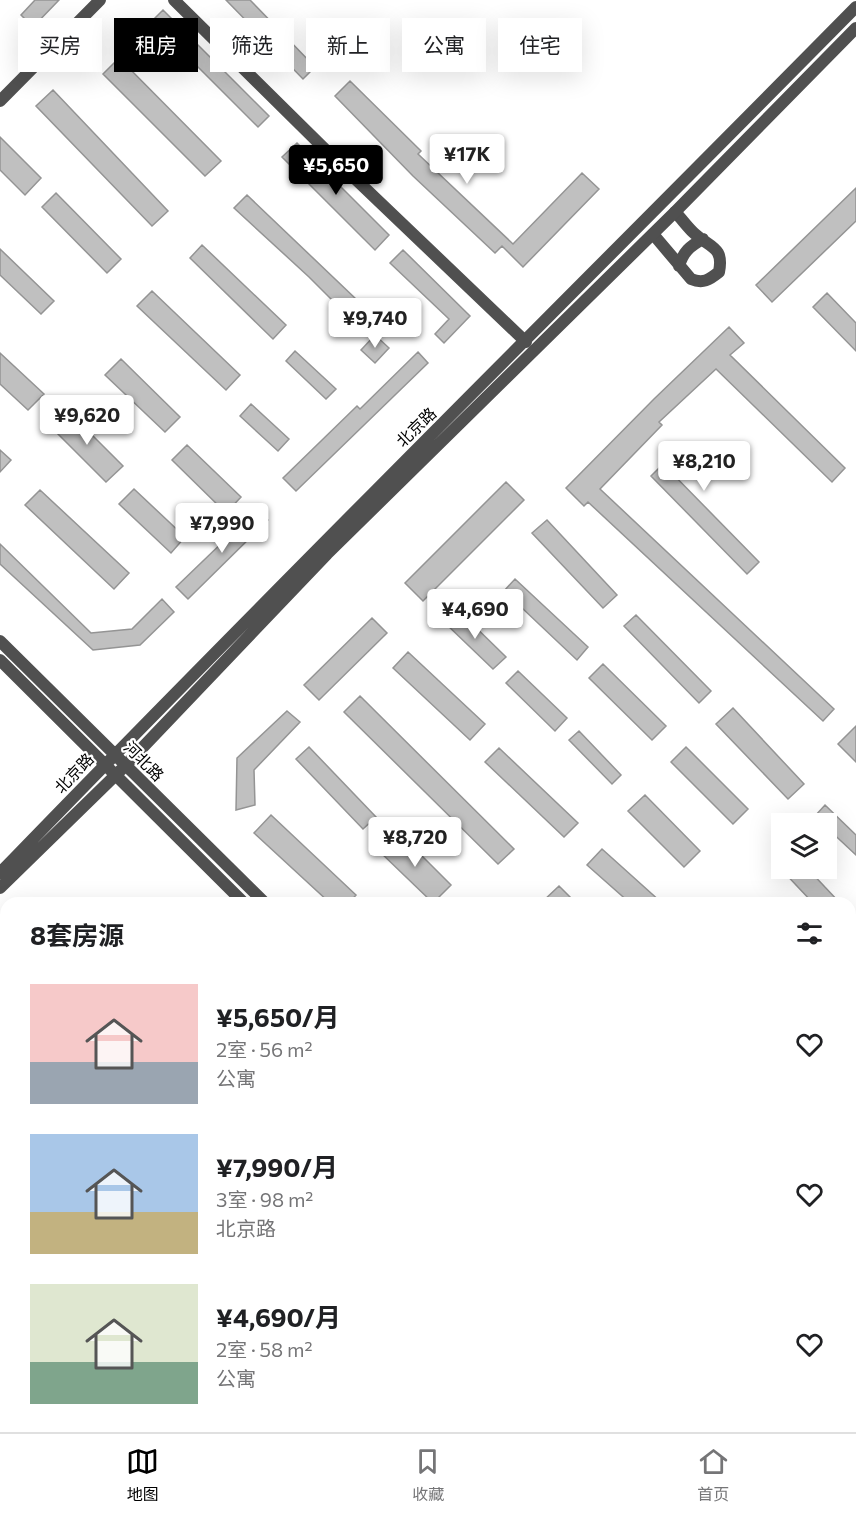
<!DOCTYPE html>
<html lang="zh">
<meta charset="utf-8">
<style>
:root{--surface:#fff;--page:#f6f6f6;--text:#202124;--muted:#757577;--line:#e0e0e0;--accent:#000}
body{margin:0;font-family:Commissioner,"Noto Sans SC",sans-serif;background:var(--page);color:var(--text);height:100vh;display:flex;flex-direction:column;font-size:22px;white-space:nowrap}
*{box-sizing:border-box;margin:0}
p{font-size:20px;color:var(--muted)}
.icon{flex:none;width:33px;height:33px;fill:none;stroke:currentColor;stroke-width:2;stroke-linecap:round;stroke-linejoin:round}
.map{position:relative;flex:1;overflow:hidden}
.side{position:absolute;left:0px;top:897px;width:856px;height:536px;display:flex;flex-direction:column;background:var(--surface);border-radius:18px 18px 0 0;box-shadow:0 6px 24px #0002}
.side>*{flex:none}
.top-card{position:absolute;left:18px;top:18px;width:820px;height:54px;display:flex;gap:12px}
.buttons{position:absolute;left:771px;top:813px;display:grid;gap:12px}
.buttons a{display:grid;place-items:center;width:66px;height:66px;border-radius:0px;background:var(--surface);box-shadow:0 6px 24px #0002;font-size:30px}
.price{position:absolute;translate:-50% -51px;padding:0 14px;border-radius:6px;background:#fff;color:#222;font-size:20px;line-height:39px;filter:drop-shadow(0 2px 3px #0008)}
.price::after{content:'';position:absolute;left:50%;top:36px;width:18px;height:14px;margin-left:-9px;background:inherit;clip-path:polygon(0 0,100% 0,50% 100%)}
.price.current{background:var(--accent);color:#fff}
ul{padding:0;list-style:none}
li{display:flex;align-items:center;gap:18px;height:150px;padding:0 30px}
li span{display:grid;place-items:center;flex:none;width:168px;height:120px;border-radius:0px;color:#555}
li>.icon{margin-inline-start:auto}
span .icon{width:72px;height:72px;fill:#fffc;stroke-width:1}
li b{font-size:26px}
h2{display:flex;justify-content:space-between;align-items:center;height:72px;padding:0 30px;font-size:26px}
.pill{padding:0 21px;border-radius:0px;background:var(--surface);box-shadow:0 6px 24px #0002;font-size:21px;line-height:54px}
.pill.current{background:var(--accent);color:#fff}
.dock{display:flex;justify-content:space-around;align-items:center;height:84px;border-top:2px solid var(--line);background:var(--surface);font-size:16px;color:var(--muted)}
.dock a{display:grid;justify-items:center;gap:3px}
.dock .current{color:var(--accent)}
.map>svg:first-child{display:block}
</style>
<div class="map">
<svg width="856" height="1432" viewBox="0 0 856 1432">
<rect width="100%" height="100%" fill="#fff"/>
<path fill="#c0c0c0" stroke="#949494" stroke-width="1.5" d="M35,0H59L33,27L21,15Z
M226,0H250L315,67L303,79Z
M163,10L269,116L258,127L152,21Z
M119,58L221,161L205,176L103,74Z
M350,81L421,151L418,154L513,244L582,173L599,189L523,267L502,246L495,253L413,176L335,96Z
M53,90L168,211L152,226L36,106Z
M0,137L41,178L25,195L0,170Z
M297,143L389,235L375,250L282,157Z
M856,188V221L772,302L756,285Z
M56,193L121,259L107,273L42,207Z
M247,195L379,321L366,334L309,277L234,208Z
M202,245L286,325L273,339L190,258Z
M0,249L54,301L41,314L0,275Z
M403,250L470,316L444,343L435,334L449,319L390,263Z
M152,291L240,375L226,390L137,306Z
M827,293L856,323V351L813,307Z
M729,327L744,343L730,355L845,468L832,482L716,369L659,422L662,425L600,489L834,709L823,721L588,502L584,506L566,488L654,399Z
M375,335L389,348L375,363L361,350Z
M295,351L336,389L326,399L286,361Z
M418,352L428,363L296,491L283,478L357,406L360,409Z
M0,353L44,394L28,410L0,384Z
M121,359L180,417L165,432L105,375Z
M251,404L289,439L278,451L240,416Z
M68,411L123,466L106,482L51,427Z
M187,445L241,497L226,513L172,460Z
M0,450L11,460L0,472Z
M663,464L759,562L747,574L651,476Z
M506,482L524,500L423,601L405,583Z
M134,489L185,537L171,553L119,504Z
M40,490L129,573L114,589L25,505Z
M257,509L268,520L188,599L176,587Z
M547,520L617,595L603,608L532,533Z
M0,544L91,633L132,629L162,599L174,612L140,645L93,650L0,564Z
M515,579L588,647L577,660L504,591Z
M458,610L506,657L493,669L445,623Z
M636,615L711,691L699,703L624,626Z
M372,618L387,633L319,700L304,685Z
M408,652L485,724L470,740L393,668Z
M603,664L666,726L652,740L589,678Z
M518,671L567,718L555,731L506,683Z
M360,696L514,849L498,864L344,712Z
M733,708L804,784L788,799L716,724Z
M287,711L300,722L254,770L255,805L236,810L237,758Z
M856,726V762L838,744Z
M579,731L621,775L612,784L569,740Z
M309,747L376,817L363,829L296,759Z
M686,747L748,809L733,824L671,762Z
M499,748L578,823L564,837L485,762Z
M645,795L700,851L684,867L628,811Z
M825,805L856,835V855L826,827V824H823L815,816Z
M271,815L356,895L349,903H330L254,833Z
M398,832L451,885L433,903L379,851Z
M602,849L662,903H630L587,865Z
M780,868H807L840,903H813Z
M559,886L576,903H541Z"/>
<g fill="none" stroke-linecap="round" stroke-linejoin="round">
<path stroke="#505050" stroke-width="12" d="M174,0L346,170L526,342
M0,101L100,0
M653,234L691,279C703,284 709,280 719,272C724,247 711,248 695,234C688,228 682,219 675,212
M679,266C683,252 690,246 703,239"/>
<path stroke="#505050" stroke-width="12" d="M0,641L265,903
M0,660L244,903
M0,873C282,581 571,296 856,7
M0,888L125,766L327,554L675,212L856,28
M775,1426L780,1432
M799,1426L805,1432
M355,1432L360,1426
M375,1432L380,1426"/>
</g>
<g text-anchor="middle" stroke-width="4.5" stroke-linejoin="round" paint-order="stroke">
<g font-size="16" fill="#000" stroke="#fff">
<text transform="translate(416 427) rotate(-44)" y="6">北京路</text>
<text transform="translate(144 761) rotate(45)" y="6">河北路</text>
<text transform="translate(74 773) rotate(-46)" y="6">北京路</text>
</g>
</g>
</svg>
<div class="buttons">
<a><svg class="icon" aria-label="layers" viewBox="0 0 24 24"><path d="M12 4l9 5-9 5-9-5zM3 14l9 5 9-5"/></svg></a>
</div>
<b class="price" style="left:467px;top:185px">¥17K</b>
<b class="price current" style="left:336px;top:196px">¥5,650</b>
<b class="price" style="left:375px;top:349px">¥9,740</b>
<b class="price" style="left:87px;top:446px">¥9,620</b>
<b class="price" style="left:704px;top:492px">¥8,210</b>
<b class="price" style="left:222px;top:554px">¥7,990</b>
<b class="price" style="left:475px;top:640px">¥4,690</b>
<b class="price" style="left:415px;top:868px">¥8,720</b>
<div class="top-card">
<a class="pill">买房</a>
<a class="pill current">租房</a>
<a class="pill">筛选</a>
<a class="pill">新上</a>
<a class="pill">公寓</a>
<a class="pill">住宅</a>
</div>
<section class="side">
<h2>8套房源<svg class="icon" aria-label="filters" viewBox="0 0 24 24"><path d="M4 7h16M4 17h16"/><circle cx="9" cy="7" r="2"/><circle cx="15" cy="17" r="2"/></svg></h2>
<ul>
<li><span style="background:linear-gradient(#f6c9c9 65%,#9aa5b1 0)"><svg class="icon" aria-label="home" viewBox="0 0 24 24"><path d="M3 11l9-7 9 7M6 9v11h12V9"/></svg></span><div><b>¥5,650/月</b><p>2室 · 56 m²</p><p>公寓</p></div><svg class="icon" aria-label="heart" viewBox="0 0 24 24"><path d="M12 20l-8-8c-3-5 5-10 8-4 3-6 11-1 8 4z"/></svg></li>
<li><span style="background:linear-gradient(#a9c7e8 65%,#c2b280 0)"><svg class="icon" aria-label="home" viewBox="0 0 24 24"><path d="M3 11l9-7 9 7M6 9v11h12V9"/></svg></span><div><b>¥7,990/月</b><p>3室 · 98 m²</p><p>北京路</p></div><svg class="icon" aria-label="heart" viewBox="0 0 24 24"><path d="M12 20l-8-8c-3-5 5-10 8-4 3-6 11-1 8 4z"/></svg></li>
<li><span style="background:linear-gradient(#dfe7d0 65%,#7fa58c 0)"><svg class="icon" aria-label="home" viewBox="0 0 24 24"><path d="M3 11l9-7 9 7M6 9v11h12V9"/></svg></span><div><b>¥4,690/月</b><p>2室 · 58 m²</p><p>公寓</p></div><svg class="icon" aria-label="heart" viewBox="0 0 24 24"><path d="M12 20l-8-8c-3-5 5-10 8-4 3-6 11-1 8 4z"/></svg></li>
</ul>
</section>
</div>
<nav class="dock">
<a class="current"><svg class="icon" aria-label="map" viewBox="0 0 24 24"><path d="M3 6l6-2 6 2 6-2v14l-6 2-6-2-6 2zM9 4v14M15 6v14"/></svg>地图</a>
<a><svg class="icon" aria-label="saved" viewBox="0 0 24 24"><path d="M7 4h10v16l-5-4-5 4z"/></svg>收藏</a>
<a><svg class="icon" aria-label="home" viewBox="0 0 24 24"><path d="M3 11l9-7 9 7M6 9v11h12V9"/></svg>首页</a>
</nav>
